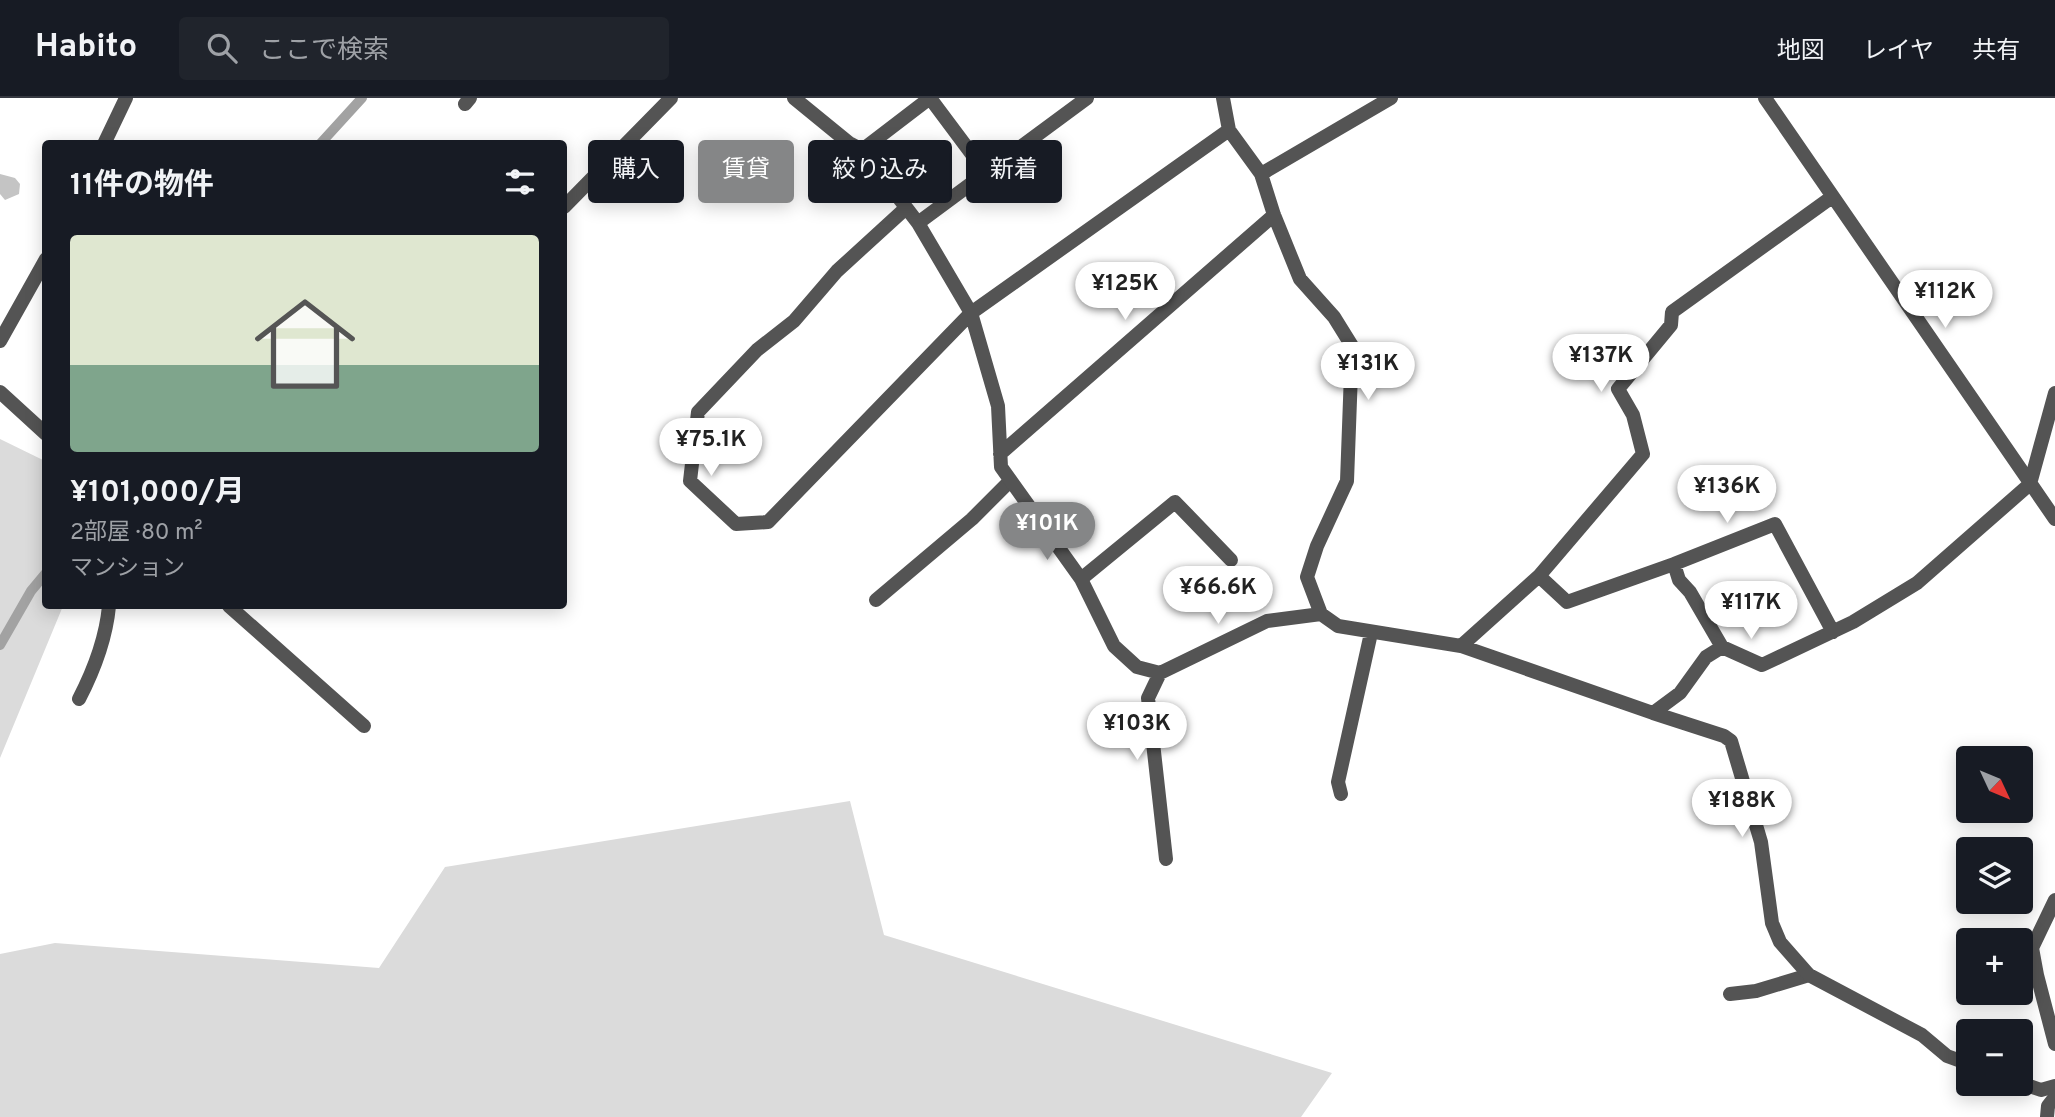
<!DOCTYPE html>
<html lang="ja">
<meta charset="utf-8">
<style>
:root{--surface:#171b24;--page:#20242c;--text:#f1f3f6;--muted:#9ea1a6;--line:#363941;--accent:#858687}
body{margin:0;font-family:Overpass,"Noto Sans JP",sans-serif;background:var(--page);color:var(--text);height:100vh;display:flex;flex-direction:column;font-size:26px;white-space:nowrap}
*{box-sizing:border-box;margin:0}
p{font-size:23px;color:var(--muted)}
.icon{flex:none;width:38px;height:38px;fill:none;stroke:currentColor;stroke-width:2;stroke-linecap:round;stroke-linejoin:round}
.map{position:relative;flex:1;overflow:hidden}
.panel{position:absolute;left:42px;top:42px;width:525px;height:469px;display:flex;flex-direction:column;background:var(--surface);border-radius:7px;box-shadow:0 4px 18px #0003}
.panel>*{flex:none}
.guide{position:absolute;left:588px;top:42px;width:665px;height:63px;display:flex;gap:14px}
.needle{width:46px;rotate:134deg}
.controls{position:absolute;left:1956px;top:648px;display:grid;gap:14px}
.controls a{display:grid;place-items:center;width:77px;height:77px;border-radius:7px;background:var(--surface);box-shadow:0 4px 18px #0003;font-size:35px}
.price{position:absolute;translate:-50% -60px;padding:0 16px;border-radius:24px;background:#fff;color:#222;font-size:23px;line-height:46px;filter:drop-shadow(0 2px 4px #0008)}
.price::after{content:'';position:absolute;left:50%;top:42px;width:21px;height:16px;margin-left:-10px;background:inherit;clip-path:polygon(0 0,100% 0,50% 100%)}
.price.current{background:var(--accent);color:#fff}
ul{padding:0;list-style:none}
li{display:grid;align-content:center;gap:14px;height:371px;padding:0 28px}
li+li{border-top:2px solid var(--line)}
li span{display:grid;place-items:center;height:217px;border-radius:7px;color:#555}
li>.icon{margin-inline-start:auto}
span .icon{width:126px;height:126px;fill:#fffc;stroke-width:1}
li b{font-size:30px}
h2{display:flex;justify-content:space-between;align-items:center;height:84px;padding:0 28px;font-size:30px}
.chip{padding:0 24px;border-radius:7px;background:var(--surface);box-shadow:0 4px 18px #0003;font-size:24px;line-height:63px}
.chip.current{background:var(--accent);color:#fff}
header{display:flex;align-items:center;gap:42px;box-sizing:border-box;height:98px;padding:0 35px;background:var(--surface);border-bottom:2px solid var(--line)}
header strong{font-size:33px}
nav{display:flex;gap:38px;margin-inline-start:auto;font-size:24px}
.search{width:490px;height:63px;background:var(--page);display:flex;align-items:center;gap:18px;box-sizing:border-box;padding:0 24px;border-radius:7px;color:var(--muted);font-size:26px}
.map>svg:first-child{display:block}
</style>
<header>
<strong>Habito</strong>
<div class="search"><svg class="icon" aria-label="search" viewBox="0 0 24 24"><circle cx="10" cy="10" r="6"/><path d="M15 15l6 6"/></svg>ここで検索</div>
<nav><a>地図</a><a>レイヤ</a><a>共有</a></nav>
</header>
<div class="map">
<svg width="2055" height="1019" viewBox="0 0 2055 1019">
<rect width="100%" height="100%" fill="#fff"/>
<path fill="#dbdbdb" d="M0,341L45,363L46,508H63L0,660Z
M850,703L884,837L1332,975L1301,1019H0V856L55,845L379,870L445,769Z"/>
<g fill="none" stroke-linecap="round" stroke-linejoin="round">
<path stroke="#a2a2a2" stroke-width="10" d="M320,46L362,0
M0,547L31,493L46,475"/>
</g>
<path fill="#c4c4c4" d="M0,76L15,80L20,86L19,96L5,102L0,96Z"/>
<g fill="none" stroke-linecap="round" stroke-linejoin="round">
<path stroke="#545454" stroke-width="14" d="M876,502L972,421L1010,383
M1730,896L1756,893L1809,877
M2047,1019L2048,1008L2055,999"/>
<path stroke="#545454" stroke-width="14" d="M794,0L849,45L862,52L918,125L971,215L998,308L1001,369L1081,481L1114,548L1137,569L1160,575L1267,523L1321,516
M930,0L986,75
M1223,0L1229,32L1261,76L1274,117L1300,181L1334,219L1352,248L1347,383L1317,448L1307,479L1321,516L1338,528L1461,548L1653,615L1680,595L1706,559L1722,549L1762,567L1853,524L1917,485L2030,386L2055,295
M1765,0L2055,421
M465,6L470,0
M104,46L126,0
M862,52L930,0
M1261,76L1391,0
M564,109L671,0
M906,110L837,173L794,223L757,252L698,314L690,383L736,426L768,424L971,215L1229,32
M918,125L1087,0
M0,243L46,161
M0,294L46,336
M1000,356L1274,117
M1674,466L1679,482L1690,494L1722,549
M1539,478L1567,504L1674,466L1775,426L1833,534
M1081,481L1175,404L1231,462
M229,508L364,628
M1461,548L1539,478L1643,356L1633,317L1618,291L1671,227L1672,214L1832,99
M1160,575L1148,600L1166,761
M79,601C94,572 106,540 109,508
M1653,615L1724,638L1731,643L1761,744L1772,825L1780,844L1809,877L1922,937L1947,958L1969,966
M1341,696L1338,684L1371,535
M2055,802L2032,850L2037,877L2055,946
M2021,985L2041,992L2055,988"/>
</g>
</svg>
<div class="controls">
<a><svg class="needle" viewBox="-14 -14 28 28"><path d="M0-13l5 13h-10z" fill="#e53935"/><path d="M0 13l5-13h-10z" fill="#9ea1a6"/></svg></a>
<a><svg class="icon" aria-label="layers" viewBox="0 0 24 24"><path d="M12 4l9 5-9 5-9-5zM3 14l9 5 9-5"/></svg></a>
<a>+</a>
<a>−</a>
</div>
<b class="price" style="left:1125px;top:224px">¥125K</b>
<b class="price" style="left:1945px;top:232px">¥112K</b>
<b class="price" style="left:1601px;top:296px">¥137K</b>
<b class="price" style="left:1368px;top:304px">¥131K</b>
<b class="price" style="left:711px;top:380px">¥75.1K</b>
<b class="price" style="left:1727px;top:427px">¥136K</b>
<b class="price current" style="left:1047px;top:464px">¥101K</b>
<b class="price" style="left:1218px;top:528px">¥66.6K</b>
<b class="price" style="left:1751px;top:543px">¥117K</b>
<b class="price" style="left:1137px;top:664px">¥103K</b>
<b class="price" style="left:1742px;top:741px">¥188K</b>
<div class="guide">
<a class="chip">購入</a>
<a class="chip current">賃貸</a>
<a class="chip">絞り込み</a>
<a class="chip">新着</a>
</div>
<section class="panel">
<h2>11件の物件<svg class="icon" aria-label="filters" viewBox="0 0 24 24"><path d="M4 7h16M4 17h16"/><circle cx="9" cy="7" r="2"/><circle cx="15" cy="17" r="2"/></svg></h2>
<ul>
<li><span style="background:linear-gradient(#dfe7d0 60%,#7fa58c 0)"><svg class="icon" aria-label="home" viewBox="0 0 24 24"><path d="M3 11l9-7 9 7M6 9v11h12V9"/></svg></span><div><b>¥101,000/月</b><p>2部屋 · 80 m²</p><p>マンション</p></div></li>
</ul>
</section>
</div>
